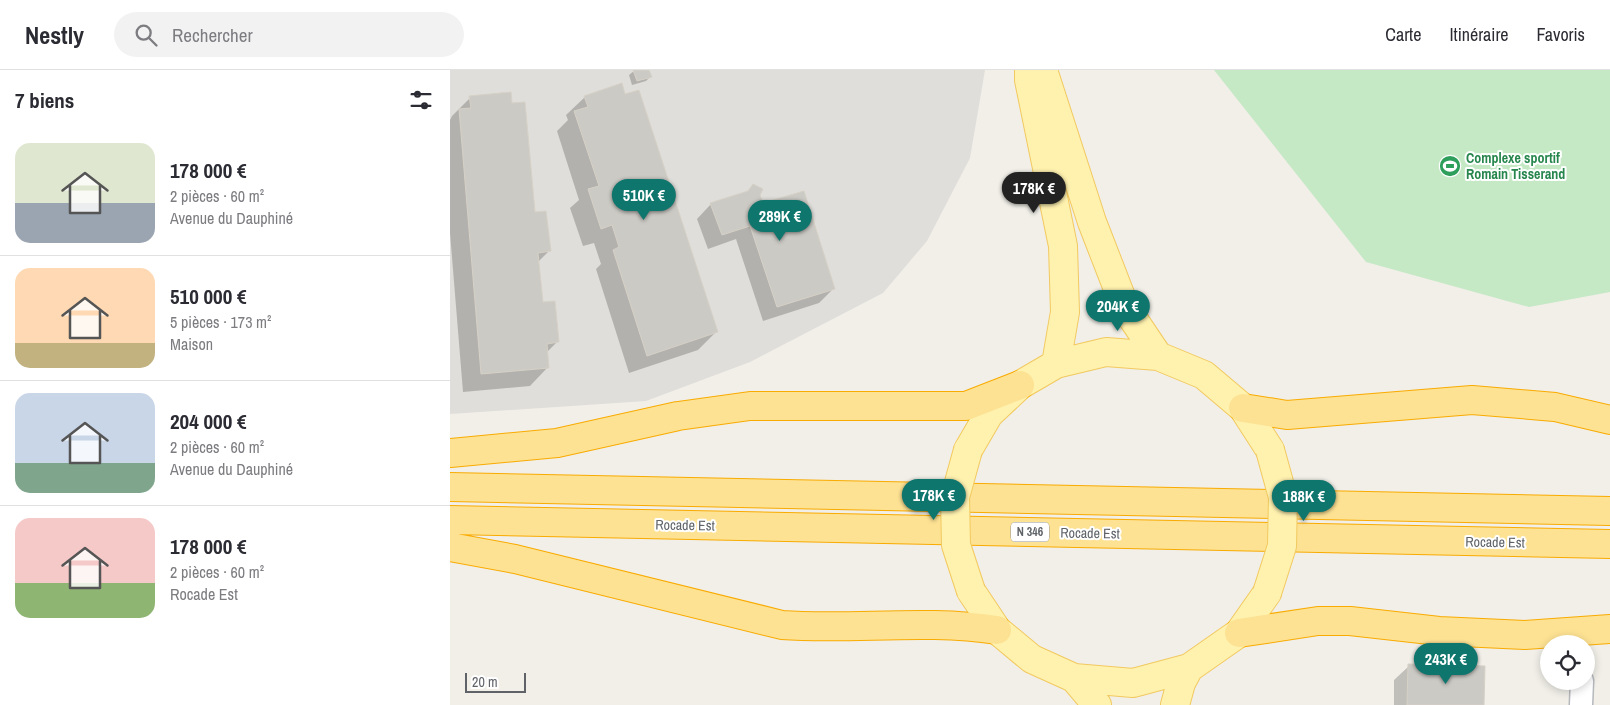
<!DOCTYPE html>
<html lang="fr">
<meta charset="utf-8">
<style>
:root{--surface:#fff;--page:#f2f2f3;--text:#2b2b33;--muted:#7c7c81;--line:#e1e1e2;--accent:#0f766e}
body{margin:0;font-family:"Archivo Narrow",sans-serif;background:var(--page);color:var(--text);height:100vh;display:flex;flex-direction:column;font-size:19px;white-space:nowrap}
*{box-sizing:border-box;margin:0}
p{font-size:16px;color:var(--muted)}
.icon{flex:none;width:28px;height:28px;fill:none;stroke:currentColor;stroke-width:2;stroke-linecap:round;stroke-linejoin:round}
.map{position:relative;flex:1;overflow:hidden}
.sheet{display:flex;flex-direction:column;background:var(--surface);width:450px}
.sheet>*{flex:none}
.controls{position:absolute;left:1090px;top:565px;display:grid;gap:10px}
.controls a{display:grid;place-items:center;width:55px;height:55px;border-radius:50%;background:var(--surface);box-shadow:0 2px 8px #0003;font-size:25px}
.scale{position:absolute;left:15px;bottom:12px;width:61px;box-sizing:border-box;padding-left:5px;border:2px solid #5f6368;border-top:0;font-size:14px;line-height:18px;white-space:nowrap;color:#5f6368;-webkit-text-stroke:4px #fff;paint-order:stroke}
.price{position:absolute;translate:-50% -42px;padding:0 11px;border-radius:18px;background:var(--accent);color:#fff;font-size:16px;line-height:32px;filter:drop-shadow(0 1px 2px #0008)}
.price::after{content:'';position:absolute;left:50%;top:30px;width:15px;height:11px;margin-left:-8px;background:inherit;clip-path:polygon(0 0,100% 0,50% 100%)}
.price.current{background:#222;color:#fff}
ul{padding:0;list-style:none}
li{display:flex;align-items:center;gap:15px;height:125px;padding:0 15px}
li+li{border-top:1px solid var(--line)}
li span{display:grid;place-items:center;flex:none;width:140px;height:100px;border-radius:15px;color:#555}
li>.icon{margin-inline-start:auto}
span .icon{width:60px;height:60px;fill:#fffc;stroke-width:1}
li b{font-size:21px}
h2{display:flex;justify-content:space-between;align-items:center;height:60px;padding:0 15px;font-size:21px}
header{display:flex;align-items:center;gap:30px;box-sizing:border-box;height:70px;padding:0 25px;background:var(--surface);border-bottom:1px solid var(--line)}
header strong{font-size:24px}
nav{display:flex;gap:28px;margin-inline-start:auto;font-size:18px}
.search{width:350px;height:45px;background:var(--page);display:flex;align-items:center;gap:12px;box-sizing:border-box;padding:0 18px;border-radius:28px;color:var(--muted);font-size:19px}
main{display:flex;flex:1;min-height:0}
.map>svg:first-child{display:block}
</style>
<header>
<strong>Nestly</strong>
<div class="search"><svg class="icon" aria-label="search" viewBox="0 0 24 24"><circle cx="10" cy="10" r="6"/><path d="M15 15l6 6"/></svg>Rechercher</div>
<nav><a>Carte</a><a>Itinéraire</a><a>Favoris</a></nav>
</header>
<main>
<section class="sheet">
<h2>7 biens<svg class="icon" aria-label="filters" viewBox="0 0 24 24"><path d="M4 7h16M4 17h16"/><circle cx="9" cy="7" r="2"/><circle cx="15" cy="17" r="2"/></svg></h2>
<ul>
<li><span style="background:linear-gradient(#dfe7d0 60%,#9aa5b1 0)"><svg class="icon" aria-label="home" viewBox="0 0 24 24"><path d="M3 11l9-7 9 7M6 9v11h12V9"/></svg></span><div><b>178 000 €</b><p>2 pièces · 60 m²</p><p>Avenue du Dauphiné</p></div></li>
<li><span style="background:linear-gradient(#ffd9b3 75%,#c2b280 0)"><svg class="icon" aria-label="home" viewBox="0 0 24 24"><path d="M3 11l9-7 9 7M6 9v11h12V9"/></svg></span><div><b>510 000 €</b><p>5 pièces · 173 m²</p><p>Maison</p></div></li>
<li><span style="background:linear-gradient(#c9d6e8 70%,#7fa58c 0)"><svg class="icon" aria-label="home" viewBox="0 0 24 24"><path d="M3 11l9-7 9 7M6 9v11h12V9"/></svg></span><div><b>204 000 €</b><p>2 pièces · 60 m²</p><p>Avenue du Dauphiné</p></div></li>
<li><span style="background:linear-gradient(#f6c9c9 65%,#8fb573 0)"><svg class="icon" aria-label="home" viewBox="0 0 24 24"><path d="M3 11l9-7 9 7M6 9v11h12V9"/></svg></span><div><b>178 000 €</b><p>2 pièces · 60 m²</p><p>Rocade Est</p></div></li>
</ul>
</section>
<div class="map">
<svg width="1160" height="635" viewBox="0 0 1160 635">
<rect width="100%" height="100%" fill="#f1efe8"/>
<path fill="#e0deda" d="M0,0H535L520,88L477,171L433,223L300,292L196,331L0,344Z"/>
<path fill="#c5e8c5" d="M764,0H1160V222L1079,237L916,192Z"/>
<path fill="#0003" d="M185,0H198L200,7L196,11L182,15L179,5Z
M135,27L266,262L248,280L179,303L146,199L151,194L144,173L133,176L120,138L129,130L107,61L118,50L116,45Z
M20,28L84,143L99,181L88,192L92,233L107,272L96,283L98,297L80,316L13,322L0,163V50L2,46Z
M303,116L312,135L384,218L369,233L313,251L286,169L258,179L247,149L261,134L296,123Z
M959,596L1033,635H944V610Z"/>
<path fill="#cccac5" stroke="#d6d1c6" d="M183,0H199L202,7L187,11Z
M172,13L175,24L189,20L268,262L197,286L163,180L169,177L162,155L151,159L138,119L149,116L124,41L138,37L134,26Z
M61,22L62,33L75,32L85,142L96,141L101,181L88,183L93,232L105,231L109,272L97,274L99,298L31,304L9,39L21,38L19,26Z
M303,114L313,119L310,125L313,133L354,121L385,219L327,237L300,156L272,165L260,133L298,121Z
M958,594L1035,596L1034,635H957Z"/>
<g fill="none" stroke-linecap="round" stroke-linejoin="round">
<g stroke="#b5b8bc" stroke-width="25">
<path id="minor" d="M1131,635L1132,611"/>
</g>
<g stroke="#f2c960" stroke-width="30">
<path id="major" d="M593,0L642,152L675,237L708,286
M579,1V10L613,176L615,242L606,294
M518,380L539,344L570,315L606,294L656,282L708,286L754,305L793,338L820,380
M521,521L547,560L582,589L624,608L683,613L739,598L789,563L817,523
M624,608L647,635
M725,635L731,613L739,598"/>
</g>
<g stroke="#f9ab00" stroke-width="30">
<path id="highway" d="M793,338L837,345L1022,330L1105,337L1160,350
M0,383L107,373L228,346L300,336H516L570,315
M0,417L1160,441
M0,450L1160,474
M0,477L65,489L332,555C403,560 476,549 547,560
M789,563L868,551H900L989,561L1075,565L1160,559"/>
</g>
<use href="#minor" stroke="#fff" stroke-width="22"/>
<use href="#major" stroke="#fff2af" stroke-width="28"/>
<use href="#highway" stroke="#fde293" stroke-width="28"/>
<g stroke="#f2c960" stroke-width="30" stroke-linecap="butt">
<path id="major-bridge" d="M518,380L505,427L506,475L521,521
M817,523L832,476L833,427L820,380"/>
</g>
<use href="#major-bridge" stroke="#fff2af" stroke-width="28"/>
</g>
<defs>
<g id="stadium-disc" transform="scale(1.125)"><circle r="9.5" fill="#2e9e5b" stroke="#fff"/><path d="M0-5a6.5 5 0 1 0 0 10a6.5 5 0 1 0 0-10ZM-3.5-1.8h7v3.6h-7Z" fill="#fff"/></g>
</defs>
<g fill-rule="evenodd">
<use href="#stadium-disc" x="1000" y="96"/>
</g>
<g text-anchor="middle" stroke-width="4" stroke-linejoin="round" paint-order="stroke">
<rect fill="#fff" stroke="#8f9295" stroke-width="1" x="561" y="452.5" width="38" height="19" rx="4"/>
<g font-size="12" font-weight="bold" fill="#5f6368">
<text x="580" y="466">N 346</text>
</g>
<g font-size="14" font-weight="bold" fill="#27864d" stroke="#fff" text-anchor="start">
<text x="1016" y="93">Complexe sportif<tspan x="1016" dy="16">Romain Tisserand</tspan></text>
</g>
<g font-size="14" fill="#5f6368" stroke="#fff">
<text transform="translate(235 455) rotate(1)" y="5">Rocade Est</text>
<text transform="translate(640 463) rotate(1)" y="5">Rocade Est</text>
<text transform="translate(1045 472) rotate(1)" y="5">Rocade Est</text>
</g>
</g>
</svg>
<div class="controls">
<a><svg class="icon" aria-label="locate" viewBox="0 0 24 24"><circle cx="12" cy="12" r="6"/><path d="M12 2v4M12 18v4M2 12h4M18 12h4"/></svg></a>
</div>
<div class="scale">20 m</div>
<b class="price current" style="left:584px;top:144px">178K €</b>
<b class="price" style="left:194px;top:151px">510K €</b>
<b class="price" style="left:330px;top:172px">289K €</b>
<b class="price" style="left:668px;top:262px">204K €</b>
<b class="price" style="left:484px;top:451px">178K €</b>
<b class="price" style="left:854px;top:452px">188K €</b>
<b class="price" style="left:996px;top:615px">243K €</b>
</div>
</main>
